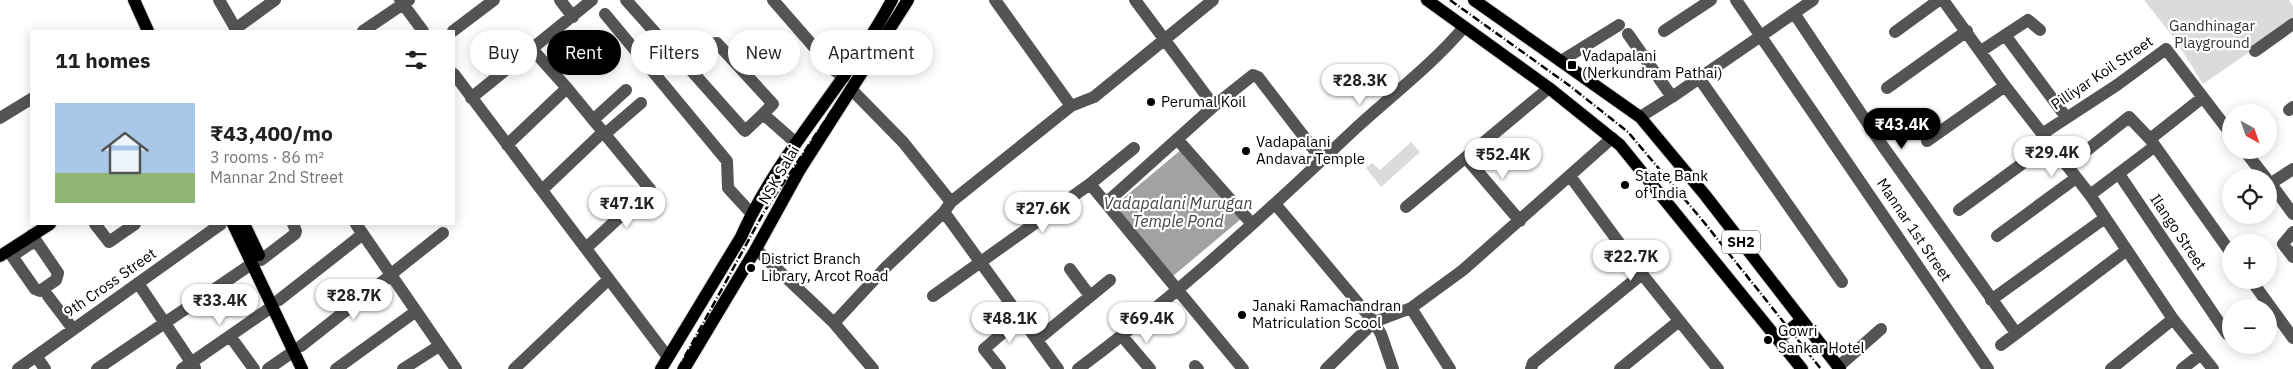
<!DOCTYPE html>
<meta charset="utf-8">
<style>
:root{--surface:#fff;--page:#f2f2f2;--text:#202124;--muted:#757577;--line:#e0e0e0;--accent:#000}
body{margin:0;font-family:"IBM Plex Sans",sans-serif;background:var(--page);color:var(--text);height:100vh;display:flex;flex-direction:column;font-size:19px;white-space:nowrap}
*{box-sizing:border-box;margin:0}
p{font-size:16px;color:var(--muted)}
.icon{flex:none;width:28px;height:28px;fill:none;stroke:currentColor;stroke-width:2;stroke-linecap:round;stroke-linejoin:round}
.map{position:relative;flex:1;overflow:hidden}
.drawer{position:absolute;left:30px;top:30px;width:425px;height:195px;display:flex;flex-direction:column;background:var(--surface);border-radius:0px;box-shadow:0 2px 12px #0003}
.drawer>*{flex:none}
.guide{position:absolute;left:470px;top:30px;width:475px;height:45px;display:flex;gap:10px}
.needle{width:32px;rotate:140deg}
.controls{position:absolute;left:2222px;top:104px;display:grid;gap:10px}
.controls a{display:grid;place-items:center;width:55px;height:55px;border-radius:50%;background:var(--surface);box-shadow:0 2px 12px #0003;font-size:25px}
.price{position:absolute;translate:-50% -42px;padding:0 11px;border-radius:18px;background:#fff;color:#222;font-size:16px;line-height:32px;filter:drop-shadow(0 1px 2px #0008)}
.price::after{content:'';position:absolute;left:50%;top:30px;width:15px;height:11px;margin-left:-8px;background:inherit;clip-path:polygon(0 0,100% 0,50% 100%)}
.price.current{background:var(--accent);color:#fff}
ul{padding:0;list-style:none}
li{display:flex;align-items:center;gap:15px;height:125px;padding:0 25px}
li+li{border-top:1px solid var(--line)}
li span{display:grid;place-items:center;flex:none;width:140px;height:100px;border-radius:0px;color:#555}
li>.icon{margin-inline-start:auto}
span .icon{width:60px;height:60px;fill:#fffc;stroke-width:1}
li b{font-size:21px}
h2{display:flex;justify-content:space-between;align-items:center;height:60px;padding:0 25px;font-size:21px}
.tag{padding:0 18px;border-radius:22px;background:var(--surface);box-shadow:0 2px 12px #0003;font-size:18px;line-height:45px}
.tag.current{background:var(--accent);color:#fff}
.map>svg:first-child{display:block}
</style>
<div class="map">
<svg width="2293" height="369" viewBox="0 0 2293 369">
<rect width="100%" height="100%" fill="#fff"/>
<path fill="#dbdbdb" d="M2144,0H2289L2293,6V22L2203,84L2174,38Z
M1411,142L1420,152L1381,187L1366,168L1372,163L1380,170Z"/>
<path fill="#a2a2a2" d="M1182,149L1241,219L1173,276L1114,206Z"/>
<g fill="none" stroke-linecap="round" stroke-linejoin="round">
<g stroke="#dbdbdb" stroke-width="14">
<path id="major" d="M134,0L148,31
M1427,0L1549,88L1620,145L1802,369
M1474,0L1640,117L1705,195L1840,369
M233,224L302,369
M244,224L259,255
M0,256L50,224
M1778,339L1802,320
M661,369L741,237C779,151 848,83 892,0
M684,369L756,249L799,171L908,0"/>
</g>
<path stroke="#545454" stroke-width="12" d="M219,0L237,31
M400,0L423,31
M560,0L573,17
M626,0L677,57
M773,0L834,70L844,77
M995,0L1071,106
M1135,0L1214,106
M1736,0L1988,369
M1943,0L2005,86L2090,195L2173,319L2213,369
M1794,13L1882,145L2016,333
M605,14L727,161L728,188L751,213
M235,29L275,0
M363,31L409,0
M453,31L494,0
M1664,31L1711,0
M1895,32L1939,0
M1628,34L1672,97
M2005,35L2066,117
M533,50L567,88L650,189L586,248
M1981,51L2028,20L2040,30
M2255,51L2293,24
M1561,61L1619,25
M454,74L667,356
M1699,78L1842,282
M1887,88L1967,31
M851,89L903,142L951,202
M471,98L592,0
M2289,110L2293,107
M763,114L745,131L689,68L688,65C693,55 706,43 717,43L773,104L763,114L796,143
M1640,117L1672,97L1813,0
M0,118L31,99
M593,120L626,90
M605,134L641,103
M2042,134L2117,85L2166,49L2231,134
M1177,139L1252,224
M1927,141L2005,86
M507,145L567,88
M2155,146L2231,253
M2244,150L2266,178
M1466,158L1520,221
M2067,166L2129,117L2150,139
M2119,174L2227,334
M1570,176L1642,274L1718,369
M2269,181L2293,214
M1090,184L1243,369
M2270,184L2293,169
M542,190L603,132
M2090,195L2155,146L2150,139L2202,98
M1106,203L1214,106L1253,75L1258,77L1322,160
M1276,205L1374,322L1381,334L1393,369
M1406,207L1549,88
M1959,210L2049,144
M944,212L1058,369
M95,224L109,242L135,224
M356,224L456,369
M2293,232L2283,244L2293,257
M32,235L58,273L56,280L40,291L35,289L12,256L30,244L37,243
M1997,236L2076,178
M756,249L834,323L873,369
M261,260L295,234L296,231L293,224
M1070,269L1090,296
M390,275L443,233
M2251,280L2293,338
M138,283L195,368
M48,296L73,329
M933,296L1090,184L1134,148
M279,300L363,234
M1991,300L2105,218
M1411,308L1450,369
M834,323L885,268L944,212L951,202L1071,106L1094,97L1213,0
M230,336L254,369
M1122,336L1150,369
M1037,340L1110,280
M2001,345L2127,250
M301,346L391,275
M36,356L45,369
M1195,366L1198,369
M1838,367L1881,329
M18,369L221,224
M97,369L253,263
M182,369L273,306
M268,369L294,351
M336,369L415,312
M403,369L439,346
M514,369L609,279
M1000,369L984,349L1020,318
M1078,369C1176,296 1267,212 1356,128C1392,95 1433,64 1464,27
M1326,369L1374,322L1411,308L1463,270L1612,138
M1531,369L1533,363L1642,274
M1620,369L1679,321
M2111,369L2173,319
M2182,369L2201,354"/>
<use href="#major" stroke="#000" stroke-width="12"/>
<path stroke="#000" stroke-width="2.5" stroke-dasharray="8 2.5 1 2.5" stroke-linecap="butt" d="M1450,0L1570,86L1628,132L1703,221L1821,369
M678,369L764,212L883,34L902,0"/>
</g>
<g fill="#000" stroke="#fff" stroke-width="2">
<rect x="1567" y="60" width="10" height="10" rx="2.5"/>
<circle cx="1151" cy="102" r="5"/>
<circle cx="1246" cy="151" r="5"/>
<circle cx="1625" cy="185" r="5"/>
<circle cx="751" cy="268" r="5"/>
<circle cx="1242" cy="315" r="5"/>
<circle cx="1768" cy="340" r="5"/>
</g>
<g text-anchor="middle" stroke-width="4.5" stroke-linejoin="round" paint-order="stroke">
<rect fill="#fff" stroke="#4c4c4c" stroke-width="1" x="1722" y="230.5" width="38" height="23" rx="4"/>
<g font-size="14" font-weight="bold" fill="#000">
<text x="1741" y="247">SH2</text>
</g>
<g font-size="15" fill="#323232" stroke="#fff">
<text x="2212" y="31">Gandhinagar<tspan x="2212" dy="17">Playground</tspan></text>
</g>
<g font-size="15" fill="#000" stroke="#fff" text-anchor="start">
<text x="1582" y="61">Vadapalani<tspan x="1582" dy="17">(Nerkundram Pathai)</tspan></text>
<text x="1161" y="107">Perumal Koil</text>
<text x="1256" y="147">Vadapalani<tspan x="1256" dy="17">Andavar Temple</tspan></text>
<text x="1635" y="181">State Bank<tspan x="1635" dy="17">of India</tspan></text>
<text x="761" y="264">District Branch<tspan x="761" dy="17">Library, Arcot Road</tspan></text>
<text x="1252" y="311">Janaki Ramachandran<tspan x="1252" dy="17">Matriculation Scool</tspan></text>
<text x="1778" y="336">Gowri<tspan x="1778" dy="17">Sankar Hotel</tspan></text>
</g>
<g font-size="15" fill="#000" stroke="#fff">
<text transform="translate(2102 73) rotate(-34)" y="5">Pilliyar Koil Street</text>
<text transform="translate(779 175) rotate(-60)" y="5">NSK Salai</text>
<text transform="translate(1914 230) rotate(56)" y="5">Mannar 1st Street</text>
<text transform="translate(2178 232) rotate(56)" y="5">Ilango Street</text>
<text transform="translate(110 283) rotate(-35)" y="5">9th Cross Street</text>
</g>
<g font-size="16" font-style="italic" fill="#434343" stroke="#fff">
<text x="1178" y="209">Vadapalani Murugan<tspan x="1178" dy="18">Temple Pond</tspan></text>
</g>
</g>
</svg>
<div class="controls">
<a><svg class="needle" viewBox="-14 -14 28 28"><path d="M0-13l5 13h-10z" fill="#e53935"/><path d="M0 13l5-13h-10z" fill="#757577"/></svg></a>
<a><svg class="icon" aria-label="locate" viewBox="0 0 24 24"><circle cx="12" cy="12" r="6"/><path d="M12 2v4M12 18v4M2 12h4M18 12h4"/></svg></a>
<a>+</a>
<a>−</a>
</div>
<b class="price" style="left:1360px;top:106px">₹28.3K</b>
<b class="price current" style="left:1902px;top:150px">₹43.4K</b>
<b class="price" style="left:2052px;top:178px">₹29.4K</b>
<b class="price" style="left:1503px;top:180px">₹52.4K</b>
<b class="price" style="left:627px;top:229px">₹47.1K</b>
<b class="price" style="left:1043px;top:234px">₹27.6K</b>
<b class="price" style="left:1631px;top:282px">₹22.7K</b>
<b class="price" style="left:354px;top:321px">₹28.7K</b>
<b class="price" style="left:220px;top:326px">₹33.4K</b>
<b class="price" style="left:1010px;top:344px">₹48.1K</b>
<b class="price" style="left:1147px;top:344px">₹69.4K</b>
<div class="guide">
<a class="tag">Buy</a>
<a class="tag current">Rent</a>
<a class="tag">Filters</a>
<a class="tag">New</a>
<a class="tag">Apartment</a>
</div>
<section class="drawer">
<h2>11 homes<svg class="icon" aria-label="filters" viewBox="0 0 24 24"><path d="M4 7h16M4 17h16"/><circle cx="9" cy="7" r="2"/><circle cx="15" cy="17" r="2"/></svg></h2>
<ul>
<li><span style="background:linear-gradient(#a9c7e8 70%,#8fb573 0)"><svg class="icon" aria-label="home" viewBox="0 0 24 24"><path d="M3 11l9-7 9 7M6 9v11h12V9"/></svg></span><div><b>₹43,400/mo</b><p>3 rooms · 86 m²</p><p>Mannar 2nd Street</p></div></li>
</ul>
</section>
</div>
